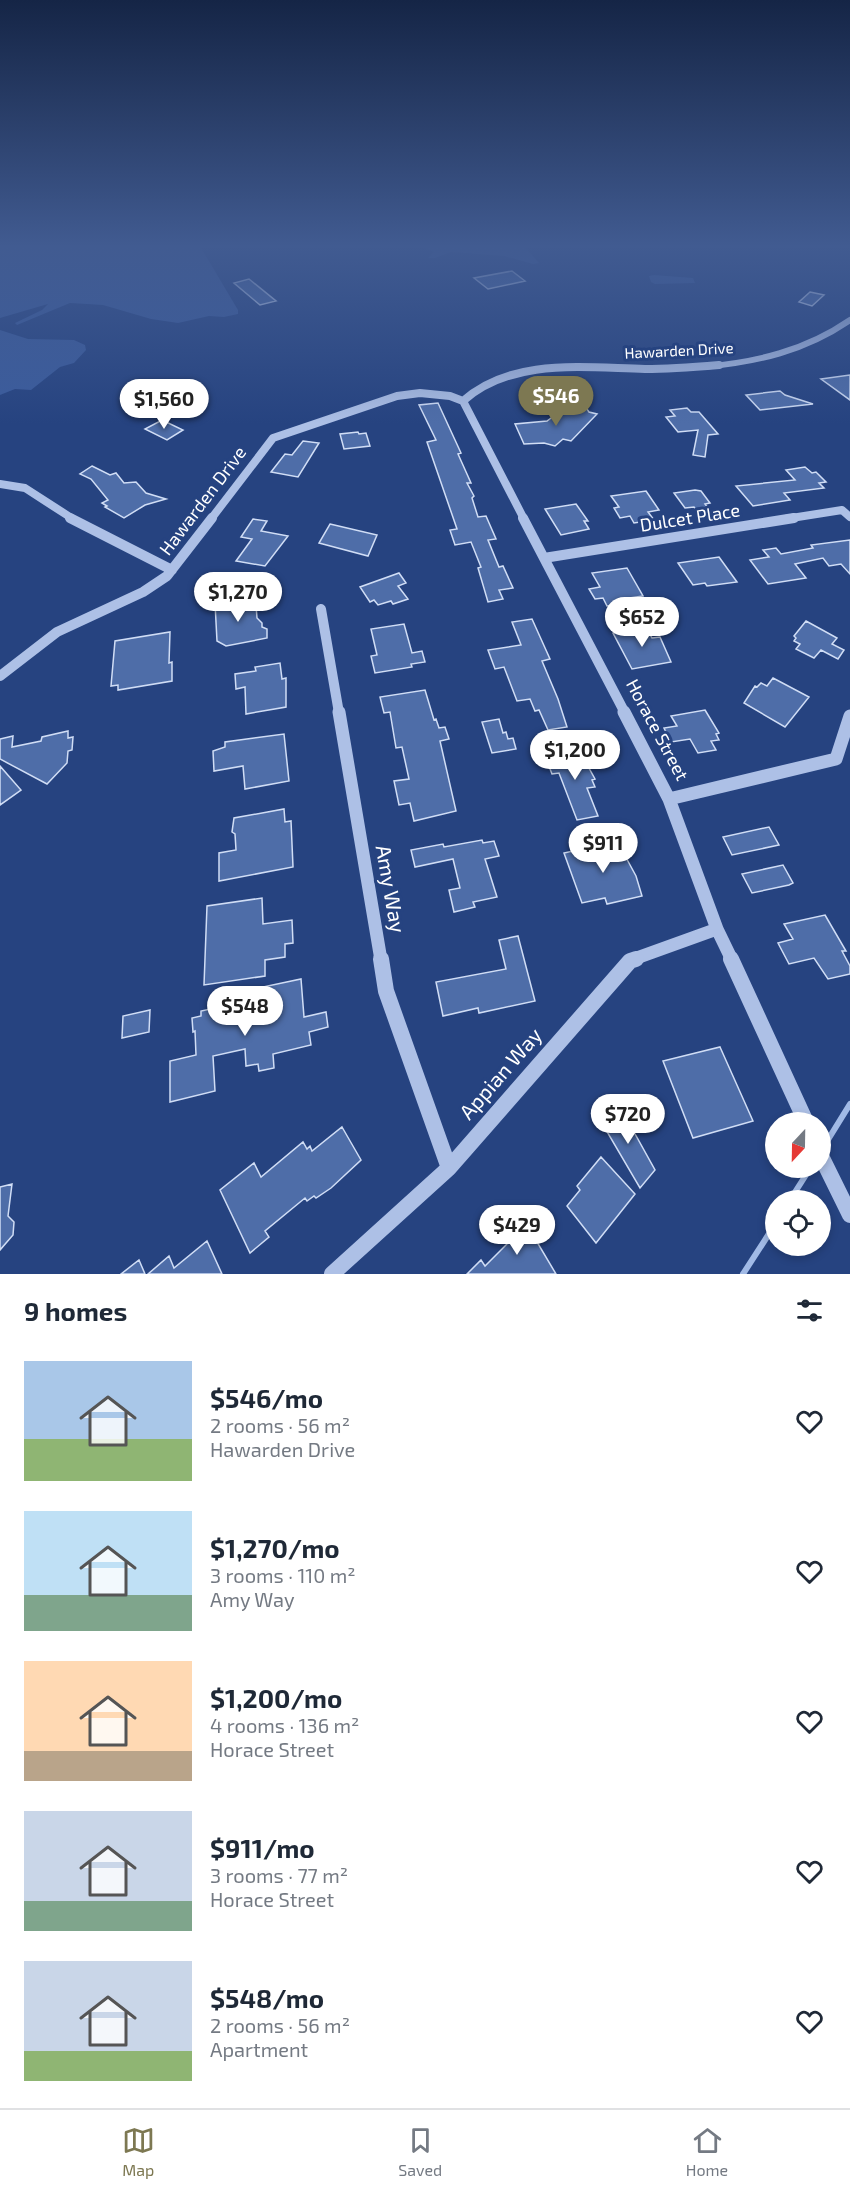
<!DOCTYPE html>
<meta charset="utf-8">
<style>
:root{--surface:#fff;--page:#f2f2f3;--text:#1f2937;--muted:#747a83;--line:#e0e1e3;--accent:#7d7852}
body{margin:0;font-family:"Exo 2",sans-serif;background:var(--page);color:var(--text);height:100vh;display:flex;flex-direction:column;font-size:22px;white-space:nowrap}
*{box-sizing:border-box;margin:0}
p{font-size:20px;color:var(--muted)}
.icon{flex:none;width:33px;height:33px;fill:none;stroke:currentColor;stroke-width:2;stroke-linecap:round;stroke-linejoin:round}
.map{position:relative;height:1274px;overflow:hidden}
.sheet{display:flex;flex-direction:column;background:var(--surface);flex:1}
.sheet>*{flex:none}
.needle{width:39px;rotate:202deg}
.controls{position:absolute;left:765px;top:1112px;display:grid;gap:12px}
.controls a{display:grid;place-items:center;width:66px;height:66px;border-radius:50%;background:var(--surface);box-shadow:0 3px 9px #0003;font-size:30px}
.price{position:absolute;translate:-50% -51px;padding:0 14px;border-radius:21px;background:#fff;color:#222;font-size:20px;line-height:39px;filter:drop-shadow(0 2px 3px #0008)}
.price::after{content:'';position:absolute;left:50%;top:36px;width:18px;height:14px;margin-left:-9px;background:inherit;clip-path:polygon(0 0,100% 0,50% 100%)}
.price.current{background:var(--accent);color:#fff}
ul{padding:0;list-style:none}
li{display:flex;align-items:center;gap:18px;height:150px;padding:0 24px}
li span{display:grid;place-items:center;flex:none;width:168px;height:120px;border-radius:0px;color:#555}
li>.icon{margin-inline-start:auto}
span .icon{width:72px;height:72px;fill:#fffc;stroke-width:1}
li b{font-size:26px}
h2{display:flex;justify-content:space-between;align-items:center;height:72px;padding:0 24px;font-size:26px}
.dock{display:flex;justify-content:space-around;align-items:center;height:84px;border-top:2px solid var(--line);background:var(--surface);font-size:16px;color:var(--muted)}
.dock a{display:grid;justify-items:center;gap:3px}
.dock .current{color:var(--accent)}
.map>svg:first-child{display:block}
</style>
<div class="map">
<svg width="850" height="1274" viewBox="0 0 850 1274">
<rect width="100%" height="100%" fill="#264380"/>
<path fill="#3b5c9d" d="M0,246H200L238,310V314L224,317L209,316L178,323L151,319L103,305L70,303L17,325L15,323L42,310L48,304L0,318Z
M419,246H524L539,263L533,264L504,256L451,252L435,258H428L434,252Z
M654,275L693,278L695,283L655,284L651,282L649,276Z
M0,330L28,339L74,340L85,345L86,350L74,363L60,367L31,390L15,389L0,395Z"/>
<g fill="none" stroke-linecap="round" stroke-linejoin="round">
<path stroke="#a1bae6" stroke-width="6" d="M821,1151L850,1104
M790,1200L811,1167
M743,1274L776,1223"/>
</g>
<path fill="#4e6da8" stroke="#d0ddf5" stroke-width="1.5" d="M512,271L525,281L488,289L474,278Z
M249,279L276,301L260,305L234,283Z
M810,292L824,295L812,306L799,302Z
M850,375V400L821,379Z
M780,391L785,395L813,404L760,410L746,395Z
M438,403L461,453L458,454L471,483H467L474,496L472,498L478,517L486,516L496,539L488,540L499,567L503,566L513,588L499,590L503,599L488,602L478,568L481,567L471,542L455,545L450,530L457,529L427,442L436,440L419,405Z
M567,406L580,410L587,409L589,412L597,414L571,441L563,439L555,446L544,443L524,444L515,424L547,421Z
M687,408L691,412H699L718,434L708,435L705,457L693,455L698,430L678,432L666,417L675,416L670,410Z
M162,420L183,430L167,440L145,429Z
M358,432L359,434L366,433L370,446L344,449L340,434Z
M303,441L319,443L298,477L271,472L285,454L292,455Z
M92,466L110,475L116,473L124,483L136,482L146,493L166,499L145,505L124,518L105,507L107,506L102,503L108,500L91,479L80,474Z
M805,467L812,473L816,472L826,482L819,483L824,488L784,493L790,500L753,506L736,486L795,480L786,470Z
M695,490L701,491L710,503L705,504L712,513L699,514L694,507L685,508L674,493Z
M646,491L659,510L648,512L654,520L634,523L630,516L620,518L614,508L619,507L611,496Z
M576,504L588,521H584L589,529L561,535L545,509Z
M253,519L267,521L261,531L288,536L265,566L236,561L252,539L241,537Z
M330,524L377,535L368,556L319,543Z
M850,540V574L841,564L829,566L823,558L795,564L806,578L768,584L750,560L769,557L763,550L776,548L781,554L813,548L811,545Z
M719,557L737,582L707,586L705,583L693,585L678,563Z
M627,568L643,596L622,599L625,604L607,606L603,598L595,599L589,589L600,587L592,573Z
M399,573L406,583L398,586L408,599L393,604L391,601L378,605L374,600L370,602L360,587Z
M243,599L252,601L256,605L257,618L262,623V627L267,629V638L226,646L217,641L215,603Z
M532,619L550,659L542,661L558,699L567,727L548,730L539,710L535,711L530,699L517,701L504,667L495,669L488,650L521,645L512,622Z
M806,621L837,638L832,644L844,650L838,659L821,650L814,658L796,649L800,644L794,641L796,638L794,636Z
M404,624L412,653L422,651L425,662L411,664L412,667L375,673L371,656L377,655L371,629Z
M646,628L652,638L660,637L671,662L632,669L613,633Z
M170,632L169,663L172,662V681L118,690V685L111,686L115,641Z
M280,663L282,679L286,678V707L246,714L245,687L236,689L235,674L256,671L255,667Z
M773,678L809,697L785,727L744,703L755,686L757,687L761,683L767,686Z
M425,690L434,720L436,719L439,728L445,727L449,739L440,741L456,811L414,821L410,803L399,805L394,781L409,779L402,747L396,748L390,712L384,713L380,697Z
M705,710L719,733L716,734L719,740L711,741L716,750L698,753L690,739L671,742L664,728L677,726L671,716Z
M499,719L503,733L506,732L508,739L513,738L516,749L492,753L482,722Z
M68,731V738L73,737L72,750L68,751L67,763L47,784L0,759V739L13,736L12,747L41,741L42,737Z
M284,734L289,781L245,789L243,766L214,771L213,751L225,747V742Z
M579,750L595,779L592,780L595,787L587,788L598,816L577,820L559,773L552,774L545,756Z
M0,766L21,790L0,805Z
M284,809L285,822L291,821L293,867L219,881V853L236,850L235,834L232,832L234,818Z
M769,827L779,845L732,855L723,837Z
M482,840L483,843L494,841L499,856L485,859L497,897L473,902L475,907L454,912L449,890L460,888L453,859L415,867L411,850L443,844L444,847Z
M617,841L636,876L642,896L607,904L605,898L582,903L564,853Z
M783,865L793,883L789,885L752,893L742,874Z
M262,898L263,924L292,920L293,943L285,944V957L265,960V976L204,985L207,906Z
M825,915L846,951H842L850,966V974L828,979L814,958L789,964L778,943L793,939L784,924Z
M518,936L535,1001L479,1013L478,1008L443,1016L436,982L506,969L499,940Z
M301,979L304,1017L326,1012L328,1027L309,1032L311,1045L273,1054L274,1068L259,1071L258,1064L246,1066L245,1049L213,1056L215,1091L170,1102V1061L196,1055L195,1031L193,1032L192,1018L201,1016V1011L234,1004L235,1018L260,1012L258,988Z
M150,1010L149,1032L122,1038L123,1016Z
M720,1047L753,1121L693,1138L663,1061Z
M619,1105L655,1170L640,1188L599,1118Z
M342,1127L361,1160L331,1188L316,1198L314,1196L307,1201L305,1198L265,1231L269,1237L250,1253L220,1190L254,1163L261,1177L303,1142L307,1149L310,1146L312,1151Z
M601,1157L635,1194L596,1243L567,1206L580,1190L577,1186Z
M12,1184L8,1216L14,1222L13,1235L0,1250V1187Z
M524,1220L556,1274H467L481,1260L485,1266L507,1244L504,1240Z
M207,1241L222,1274H148L169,1256L174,1268Z
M139,1260L145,1274H121Z"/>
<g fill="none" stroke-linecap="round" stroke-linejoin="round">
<path stroke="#adc0e6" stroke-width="6" d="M703,367C757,362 805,351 850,320"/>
<path stroke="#adc0e6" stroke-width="8" d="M463,401L524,519
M463,401C512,357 586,368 645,369C670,369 695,367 719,365
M0,484L25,488L73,519
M211,519L273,438L397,396L420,393L450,396L463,401
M785,519L842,510L850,517"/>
<path stroke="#adc0e6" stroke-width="10" d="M70,518L172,570
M523,518L625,713
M544,558L794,518
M321,609L339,713
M0,676L57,632L143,592L167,576L212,518"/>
<path stroke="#adc0e6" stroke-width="13" d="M339,712L381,960
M624,712L669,799L717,929L732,960
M669,799L836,759L850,716
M631,960L717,929"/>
<path stroke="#adc0e6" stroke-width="16" d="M381,959L386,991L449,1168
M731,959L806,1122
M820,1154L850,1215
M332,1274L449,1168L630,961L636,959"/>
</g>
<linearGradient id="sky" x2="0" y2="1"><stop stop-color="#152546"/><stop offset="0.58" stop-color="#415b91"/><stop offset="1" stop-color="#415b91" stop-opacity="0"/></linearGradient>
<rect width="850" height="424" fill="url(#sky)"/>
<g text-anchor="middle" stroke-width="6" stroke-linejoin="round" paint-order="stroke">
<g font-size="15" fill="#fff" stroke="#264380">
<text transform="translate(679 351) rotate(-3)" y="5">Hawarden Drive</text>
</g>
<g font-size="18" fill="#fff" stroke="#264380">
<text transform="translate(203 501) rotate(-53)" y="6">Hawarden Drive</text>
<text transform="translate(690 518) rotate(-9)" y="6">Dulcet Place</text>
<text transform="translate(657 730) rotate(62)" y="6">Horace Street</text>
</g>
<g font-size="21" fill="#fff" stroke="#264380">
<text transform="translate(390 889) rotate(80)" y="7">Amy Way</text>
<text transform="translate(501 1074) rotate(-49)" y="7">Appian Way</text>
</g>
</g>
</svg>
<div class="controls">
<a><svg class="needle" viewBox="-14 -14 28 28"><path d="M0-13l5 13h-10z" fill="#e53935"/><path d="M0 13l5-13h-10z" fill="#747a83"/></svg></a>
<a><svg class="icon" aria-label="locate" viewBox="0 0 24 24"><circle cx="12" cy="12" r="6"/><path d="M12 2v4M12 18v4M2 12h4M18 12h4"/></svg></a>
</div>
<b class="price current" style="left:556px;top:427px">$546</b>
<b class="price" style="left:164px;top:430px">$1,560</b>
<b class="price" style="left:238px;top:623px">$1,270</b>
<b class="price" style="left:642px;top:648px">$652</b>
<b class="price" style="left:575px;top:781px">$1,200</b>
<b class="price" style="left:603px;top:874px">$911</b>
<b class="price" style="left:245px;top:1037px">$548</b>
<b class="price" style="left:628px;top:1145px">$720</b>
<b class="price" style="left:517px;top:1256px">$429</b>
</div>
<section class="sheet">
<h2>9 homes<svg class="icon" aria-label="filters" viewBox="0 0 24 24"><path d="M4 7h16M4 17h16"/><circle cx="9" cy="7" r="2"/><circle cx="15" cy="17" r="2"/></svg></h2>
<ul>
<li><span style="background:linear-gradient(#a9c7e8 65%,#8fb573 0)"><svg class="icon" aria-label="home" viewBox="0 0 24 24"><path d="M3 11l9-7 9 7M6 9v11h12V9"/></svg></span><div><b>$546/mo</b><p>2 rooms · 56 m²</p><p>Hawarden Drive</p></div><svg class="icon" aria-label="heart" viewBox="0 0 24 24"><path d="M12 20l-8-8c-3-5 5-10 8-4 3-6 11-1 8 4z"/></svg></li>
<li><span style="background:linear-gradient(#bfe0f5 70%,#7fa58c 0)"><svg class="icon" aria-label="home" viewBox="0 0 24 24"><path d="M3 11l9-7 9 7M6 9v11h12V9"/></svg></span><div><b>$1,270/mo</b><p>3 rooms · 110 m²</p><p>Amy Way</p></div><svg class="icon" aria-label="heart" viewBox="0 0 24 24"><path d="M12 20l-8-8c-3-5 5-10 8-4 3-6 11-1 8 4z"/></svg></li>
<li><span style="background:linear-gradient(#ffd9b3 75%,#b9a48a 0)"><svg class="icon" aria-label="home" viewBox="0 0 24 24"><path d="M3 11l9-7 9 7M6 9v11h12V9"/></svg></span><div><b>$1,200/mo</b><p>4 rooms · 136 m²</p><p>Horace Street</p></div><svg class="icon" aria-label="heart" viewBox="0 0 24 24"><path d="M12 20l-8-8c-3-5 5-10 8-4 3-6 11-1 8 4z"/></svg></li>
<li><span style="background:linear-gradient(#c9d6e8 75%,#7fa58c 0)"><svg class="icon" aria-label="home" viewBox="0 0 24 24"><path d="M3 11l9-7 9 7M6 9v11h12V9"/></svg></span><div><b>$911/mo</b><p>3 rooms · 77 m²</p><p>Horace Street</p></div><svg class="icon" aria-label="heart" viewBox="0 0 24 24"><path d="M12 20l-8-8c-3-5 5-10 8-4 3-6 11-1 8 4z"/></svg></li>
<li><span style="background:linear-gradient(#c9d6e8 75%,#8fb573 0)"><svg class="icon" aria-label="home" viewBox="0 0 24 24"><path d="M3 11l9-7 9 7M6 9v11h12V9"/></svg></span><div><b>$548/mo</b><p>2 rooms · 56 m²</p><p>Apartment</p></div><svg class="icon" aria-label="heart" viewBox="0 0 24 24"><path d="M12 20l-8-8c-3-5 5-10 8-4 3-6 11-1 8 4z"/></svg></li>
</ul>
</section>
<nav class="dock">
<a class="current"><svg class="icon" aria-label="map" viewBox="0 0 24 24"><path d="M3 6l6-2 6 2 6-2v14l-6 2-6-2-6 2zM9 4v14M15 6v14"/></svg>Map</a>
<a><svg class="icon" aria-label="saved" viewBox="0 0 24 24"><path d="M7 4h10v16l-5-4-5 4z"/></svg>Saved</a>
<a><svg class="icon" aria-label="home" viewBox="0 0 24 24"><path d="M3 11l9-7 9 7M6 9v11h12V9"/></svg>Home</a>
</nav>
